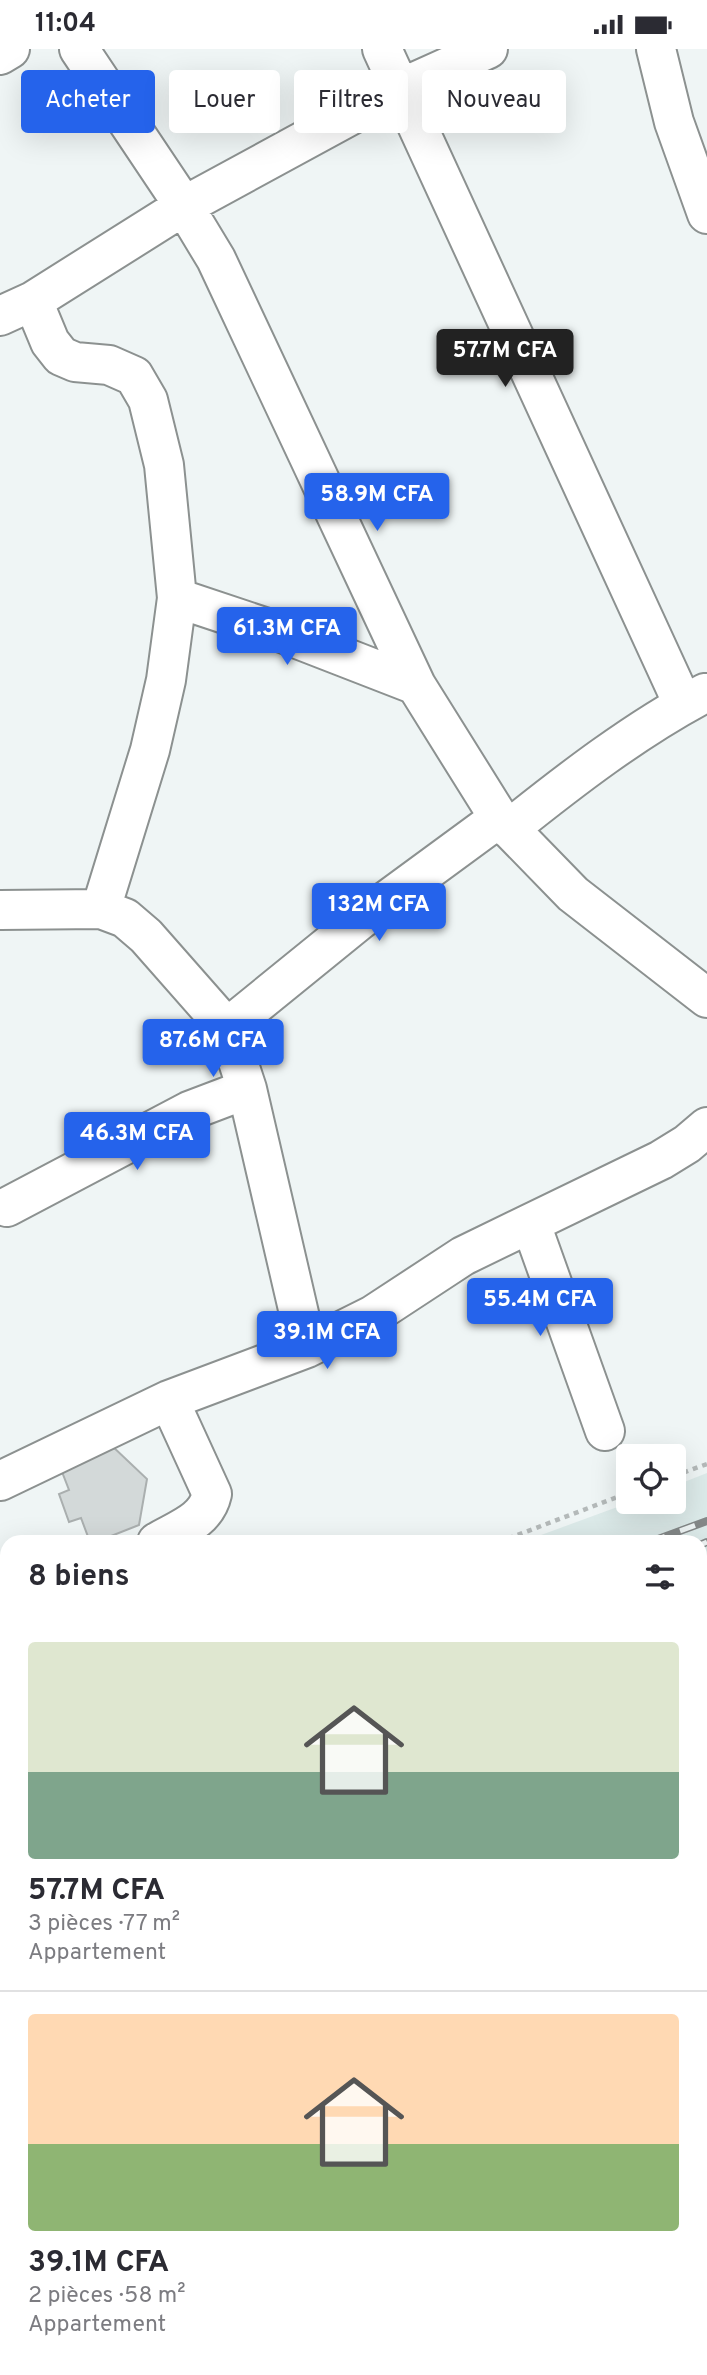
<!DOCTYPE html>
<html lang="fr">
<meta charset="utf-8">
<style>
:root{--surface:#fff;--page:#f2f2f3;--text:#2b2b33;--muted:#7c7c81;--line:#e1e1e2;--accent:#2563eb}
body{margin:0;font-family:Overpass,sans-serif;background:var(--page);color:var(--text);height:100vh;display:flex;flex-direction:column;font-size:26px;white-space:nowrap}
*{box-sizing:border-box;margin:0}
p{font-size:23px;color:var(--muted)}
.icon{flex:none;width:38px;height:38px;fill:none;stroke:currentColor;stroke-width:2;stroke-linecap:round;stroke-linejoin:round}
.map{position:relative;flex:1;overflow:hidden}
.sheet{position:absolute;left:0px;top:1486px;width:707px;height:842px;display:flex;flex-direction:column;background:var(--surface);border-radius:21px 21px 0 0;box-shadow:0 7px 28px #0002}
.sheet>*{flex:none}
.top-card{position:absolute;left:21px;top:21px;width:665px;height:63px;display:flex;gap:14px}
.fabs{position:absolute;left:616px;top:1395px;display:grid;gap:14px}
.fabs a{display:grid;place-items:center;width:70px;height:70px;border-radius:7px;background:var(--surface);box-shadow:0 7px 28px #0002;font-size:35px}
.price{position:absolute;translate:-50% -60px;padding:0 16px;border-radius:7px;background:var(--accent);color:#fff;font-size:23px;line-height:46px;filter:drop-shadow(0 2px 4px #0008)}
.price::after{content:'';position:absolute;left:50%;top:42px;width:21px;height:16px;margin-left:-10px;background:inherit;clip-path:polygon(0 0,100% 0,50% 100%)}
.price.current{background:#222;color:#fff}
ul{padding:0;list-style:none}
li{display:grid;align-content:center;gap:14px;height:371px;padding:0 28px}
li+li{border-top:2px solid var(--line)}
li span{display:grid;place-items:center;height:217px;border-radius:7px;color:#555}
li>.icon{margin-inline-start:auto}
span .icon{width:126px;height:126px;fill:#fffc;stroke-width:1}
li b{font-size:30px}
h2{display:flex;justify-content:space-between;align-items:center;height:84px;padding:0 28px;font-size:30px}
.chip{padding:0 24px;border-radius:7px;background:var(--surface);box-shadow:0 7px 28px #0002;font-size:24px;line-height:63px}
.chip.current{background:var(--accent);color:#fff}
.status{display:flex;justify-content:space-between;align-items:center;height:49px;padding:0 35px;background:var(--surface);direction:ltr}
.status svg{height:19px;fill:currentColor}
.map>svg:first-child{display:block}
</style>
<div class="status"><b>11:04</b><svg viewBox="0 0 49 12"><path d="M0 12V9h3v3zM5 12V6h3v6zM10 12V3h3v9zM15 12V0h3v12zM26 1h20v11H26zM47 4h2v5h-2z"/></svg></div>
<div class="map">
<svg width="707" height="2326" viewBox="0 0 707 2326">
<rect width="100%" height="100%" fill="#eff5f5"/>
<path fill="#dceae9" d="M707,1424V1618L700,1621V1493H522L631,1453L674,1452V1437Z
M707,1817V2139L700,2141V1818Z
M7,1923V2082L0,2078V1926Z"/>
<path fill="#d3d9d9" stroke="#aaafaf" stroke-width="2" d="M110,1395L147,1430L139,1476L96,1493H90L81,1469L69,1473L59,1445L69,1441L59,1415Z
M700,1976L707,1995V2028L700,2030Z"/>
<g fill="none" stroke-linecap="round" stroke-linejoin="round">
<g stroke="#8c9190" stroke-width="26">
<path id="service" d="M700,1850L707,1845"/>
</g>
<g stroke="#8c9190" stroke-width="42">
<path id="minor" d="M79,0L184,157L216,210L416,636L499,769L573,845L707,949
M382,0L683,655
M656,0L674,73L707,165
M0,6L10,0
M33,252L50,293L61,307L75,313L109,316L134,327L148,351L164,416L177,549L166,631L150,701L101,860
M0,267L33,252L184,157L399,40L488,0
M177,549L282,584L416,636
M509,780C569,732 636,680 705,644
M0,861L101,860L125,869L146,887L227,979L247,1040L307,1299
M227,979L360,871L499,769
M7,1158L189,1062L247,1040
M531,1175L605,1382
M0,1432L169,1351L307,1299L373,1266L463,1207L661,1111L687,1095L707,1078
M157,1493C179,1480 206,1472 212,1445L169,1351
M0,1529L7,1547
M0,1581L7,1577
M700,2294L707,2292
M595,2326L613,2320"/>
</g>
<g stroke="#8c9190" stroke-width="42">
<path id="tertiary" d="M0,2126L7,2129"/>
</g>
<g stroke="#8c9190" stroke-width="42">
<path id="trunk" d="M700,2160L707,2158
M700,2214L707,2212
M242,2320L245,2326
M156,2326L166,2320
M382,2326L385,2320"/>
</g>
<path stroke="#b4b9b9" stroke-width="4.5" stroke-dasharray="5 5" stroke-linecap="butt" d="M674,1427L707,1415
M499,1493L628,1444
M700,1934L707,1937"/>
<use href="#service" stroke="#fff" stroke-width="23"/>
<use href="#minor" stroke="#fff" stroke-width="38"/>
<use href="#tertiary" stroke="#fff" stroke-width="38"/>
<use href="#trunk" stroke="#fff" stroke-width="38"/>
<g stroke="#858989" stroke-width="8">
<path id="rail" d="M650,1493L707,1472
M700,1496L707,1493
M700,1565L707,1562
M700,1596L707,1594
M0,1734L7,1732
M0,1755L7,1753
M0,1822L7,1820
M0,1852L7,1849"/>
</g>
<use href="#rail" stroke="#eff5f5" stroke-width="5" stroke-dasharray="16" stroke-linecap="butt"/>
</g>
</svg>
<div class="fabs">
<a><svg class="icon" aria-label="locate" viewBox="0 0 24 24"><circle cx="12" cy="12" r="6"/><path d="M12 2v4M12 18v4M2 12h4M18 12h4"/></svg></a>
</div>
<b class="price current" style="left:505px;top:340px">57.7M CFA</b>
<b class="price" style="left:377px;top:484px">58.9M CFA</b>
<b class="price" style="left:287px;top:618px">61.3M CFA</b>
<b class="price" style="left:379px;top:894px">132M CFA</b>
<b class="price" style="left:213px;top:1030px">87.6M CFA</b>
<b class="price" style="left:137px;top:1123px">46.3M CFA</b>
<b class="price" style="left:540px;top:1289px">55.4M CFA</b>
<b class="price" style="left:327px;top:1322px">39.1M CFA</b>
<div class="top-card">
<a class="chip current">Acheter</a>
<a class="chip">Louer</a>
<a class="chip">Filtres</a>
<a class="chip">Nouveau</a>
</div>
<section class="sheet">
<h2>8 biens<svg class="icon" aria-label="filters" viewBox="0 0 24 24"><path d="M4 7h16M4 17h16"/><circle cx="9" cy="7" r="2"/><circle cx="15" cy="17" r="2"/></svg></h2>
<ul>
<li><span style="background:linear-gradient(#dfe7d0 60%,#7fa58c 0)"><svg class="icon" aria-label="home" viewBox="0 0 24 24"><path d="M3 11l9-7 9 7M6 9v11h12V9"/></svg></span><div><b>57.7M CFA</b><p>3 pièces · 77 m²</p><p>Appartement</p></div></li>
<li><span style="background:linear-gradient(#ffd9b3 60%,#8fb573 0)"><svg class="icon" aria-label="home" viewBox="0 0 24 24"><path d="M3 11l9-7 9 7M6 9v11h12V9"/></svg></span><div><b>39.1M CFA</b><p>2 pièces · 58 m²</p><p>Appartement</p></div></li>
</ul>
</section>
</div>
